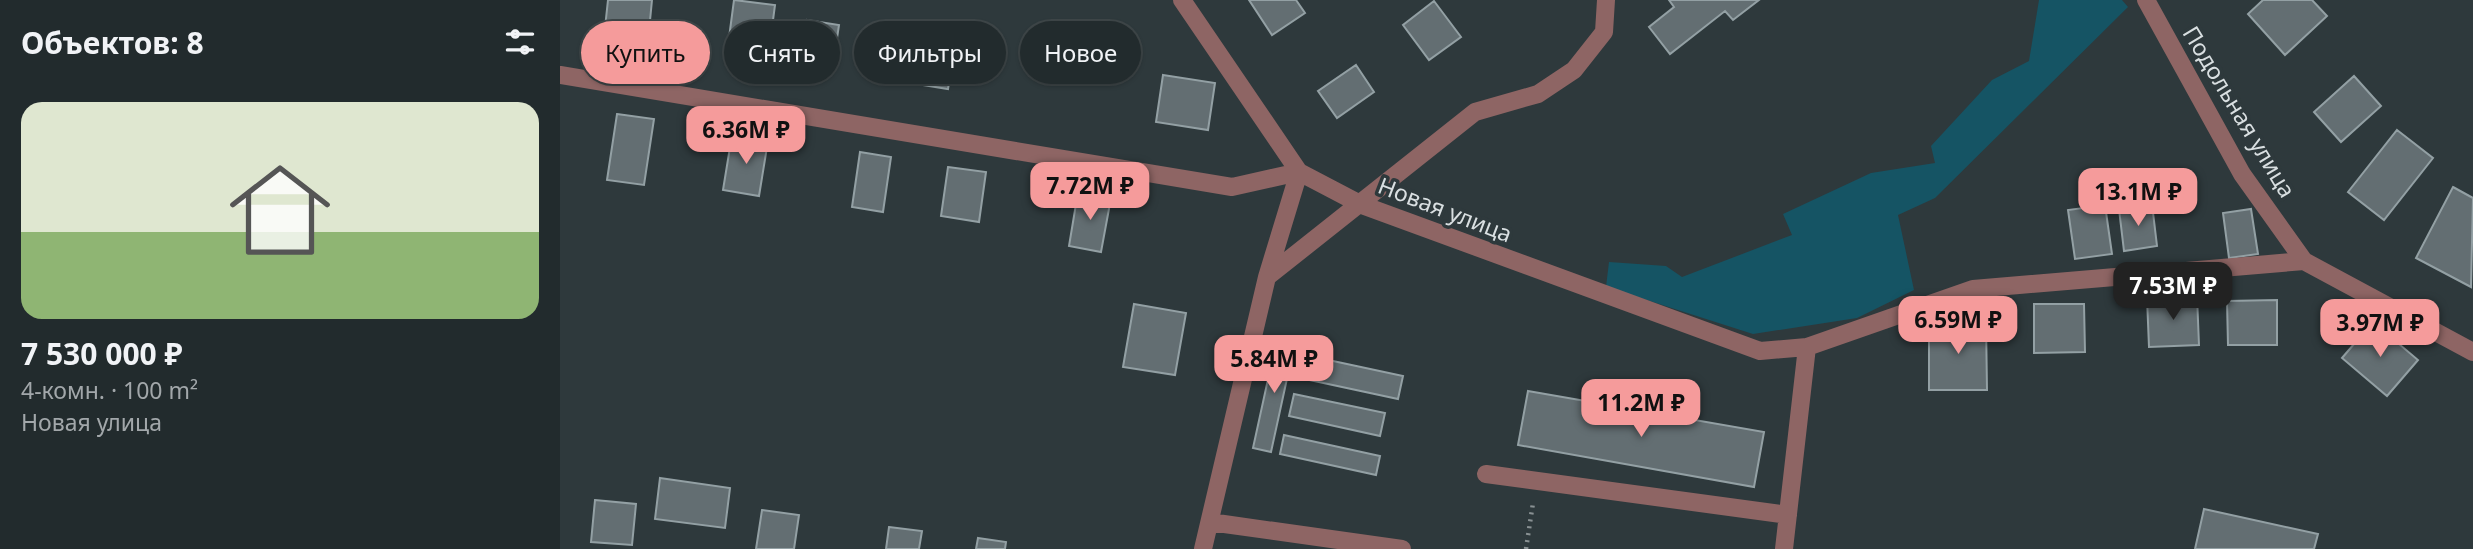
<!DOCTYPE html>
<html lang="ru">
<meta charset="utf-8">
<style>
:root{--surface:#222b2d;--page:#2e3739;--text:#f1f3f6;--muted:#a2a7aa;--line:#3f4749;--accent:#f59b9b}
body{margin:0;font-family:"Noto Sans",sans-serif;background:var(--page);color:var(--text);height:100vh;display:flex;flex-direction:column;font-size:26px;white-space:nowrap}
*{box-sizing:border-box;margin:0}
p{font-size:23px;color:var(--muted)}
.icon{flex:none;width:38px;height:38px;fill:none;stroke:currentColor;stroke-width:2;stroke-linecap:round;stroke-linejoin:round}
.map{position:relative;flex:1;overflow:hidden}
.details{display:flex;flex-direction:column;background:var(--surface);width:560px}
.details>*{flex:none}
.guide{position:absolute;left:21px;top:21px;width:665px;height:63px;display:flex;gap:14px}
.price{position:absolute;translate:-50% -60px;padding:0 16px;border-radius:14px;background:var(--accent);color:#111;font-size:23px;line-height:46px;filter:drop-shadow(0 2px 4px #0008)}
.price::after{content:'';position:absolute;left:50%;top:42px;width:21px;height:16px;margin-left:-10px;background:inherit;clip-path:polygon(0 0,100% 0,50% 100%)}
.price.selected{background:#222;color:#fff}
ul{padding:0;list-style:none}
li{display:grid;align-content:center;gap:14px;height:371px;padding:0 21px}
li span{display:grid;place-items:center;height:217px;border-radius:21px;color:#555}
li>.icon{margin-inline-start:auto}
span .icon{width:126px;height:126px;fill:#fffc;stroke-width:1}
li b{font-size:30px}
h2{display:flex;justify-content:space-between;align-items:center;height:84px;padding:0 21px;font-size:30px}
.tag{padding:0 24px;border-radius:32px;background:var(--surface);box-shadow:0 2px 5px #0004,0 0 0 2px var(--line);font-size:24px;line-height:63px}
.tag.selected{background:var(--accent);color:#111}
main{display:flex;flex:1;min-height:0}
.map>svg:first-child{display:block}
</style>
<main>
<section class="details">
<h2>Объектов: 8<svg class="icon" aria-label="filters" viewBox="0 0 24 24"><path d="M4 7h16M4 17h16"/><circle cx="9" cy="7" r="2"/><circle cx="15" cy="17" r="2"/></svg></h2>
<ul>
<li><span style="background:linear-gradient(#dfe7d0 60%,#8fb573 0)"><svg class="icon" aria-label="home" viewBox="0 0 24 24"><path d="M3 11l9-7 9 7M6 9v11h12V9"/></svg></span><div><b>7 530 000 ₽</b><p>4-комн. · 100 m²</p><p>Новая улица</p></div></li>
</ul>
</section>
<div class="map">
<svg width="1913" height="549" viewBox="0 0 1913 549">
<rect width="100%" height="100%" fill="#2e393c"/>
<path fill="#155464" d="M1479,0H1562L1568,7L1375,198L1338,215L1354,290L1297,318L1193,334L1046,287L1049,262L1106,266L1122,277L1232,235L1223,214L1311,173L1375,163L1371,146L1432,80L1469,61Z"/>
<path fill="#636e72" stroke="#93a0a4" stroke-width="2" d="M48,0H92L88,41L44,37Z
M174,0L215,5L208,58L167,53Z
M689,0H736L745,13L712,35Z
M1109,0H1199L1173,20L1165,11L1110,54L1089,27L1114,7Z
M1703,0H1752L1767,16L1725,55L1688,14Z
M874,1L901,37L869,60L843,25Z
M247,20L279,25L273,65L241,61Z
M357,34L396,39L388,89L350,83Z
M796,65L814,92L777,118L758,91Z
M603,75L655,83L648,130L596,122Z
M1794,76L1821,106L1781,142L1754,112Z
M57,114L94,119L84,185L47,180Z
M1837,130L1873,158L1824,220L1788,192Z
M172,135L208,141L199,196L163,190Z
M300,152L331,157L323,212L292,207Z
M388,167L426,172L419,222L381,216Z
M1893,187L1913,198L1911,287L1856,258Z
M518,192L551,198L541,252L509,246Z
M1592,204L1597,246L1564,251L1559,209Z
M1545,205L1552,254L1515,259L1508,210Z
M1691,209L1698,254L1669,258L1663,213Z
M1637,296L1639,345L1589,347L1587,298Z
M1717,300V345H1668L1667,301Z
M574,304L626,313L615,375L563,367Z
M1474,304H1524L1525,352L1474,353Z
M1369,321H1426L1427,390H1369Z
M1813,322L1858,360L1827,396L1782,358Z
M717,338L735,342L711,452L693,448Z
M745,355L843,376L838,399L740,378Z
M968,391L1204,432L1194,487L958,445Z
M734,394L825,413L820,436L729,416Z
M724,435L820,456L816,475L720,454Z
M100,478L170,488L165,528L95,519Z
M35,500L76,504L72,545L31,542Z
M1644,509L1758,534L1754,549H1635Z
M202,510L239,515L234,549H196Z
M329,527L362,531L359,549H326Z
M418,538L446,542L445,549H416Z"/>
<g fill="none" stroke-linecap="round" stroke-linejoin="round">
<path stroke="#899193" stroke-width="4.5" stroke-dasharray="2 5" stroke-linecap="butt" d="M966,549L973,503"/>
<path stroke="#8e6564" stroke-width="18" d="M622,0L739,172
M1586,0L1682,174L1744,261L1913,352
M0,75L672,187L739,172L802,205L1200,351L1247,347L1413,289L1744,261
M707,277L915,112L978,94L1014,70L1044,32L1046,0
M926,474L1228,515
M650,522L842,549
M643,549L707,277L739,172
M1224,549L1247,347"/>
</g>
<g text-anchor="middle" stroke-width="7" stroke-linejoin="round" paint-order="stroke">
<g font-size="23" fill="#d9dfe1" stroke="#2e393c">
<text transform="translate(1679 112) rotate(59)" y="8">Подольная улица</text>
<text transform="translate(885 210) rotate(21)" y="8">Новая улица</text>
</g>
</g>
</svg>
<b class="price" style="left:186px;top:166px">6.36M ₽</b>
<b class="price" style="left:530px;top:222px">7.72M ₽</b>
<b class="price" style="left:1578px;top:228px">13.1M ₽</b>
<b class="price selected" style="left:1613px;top:322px">7.53M ₽</b>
<b class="price" style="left:1398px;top:356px">6.59M ₽</b>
<b class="price" style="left:1820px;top:359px">3.97M ₽</b>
<b class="price" style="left:714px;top:395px">5.84M ₽</b>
<b class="price" style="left:1081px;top:439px">11.2M ₽</b>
<div class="guide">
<a class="tag selected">Купить</a>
<a class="tag">Снять</a>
<a class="tag">Фильтры</a>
<a class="tag">Новое</a>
</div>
</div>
</main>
